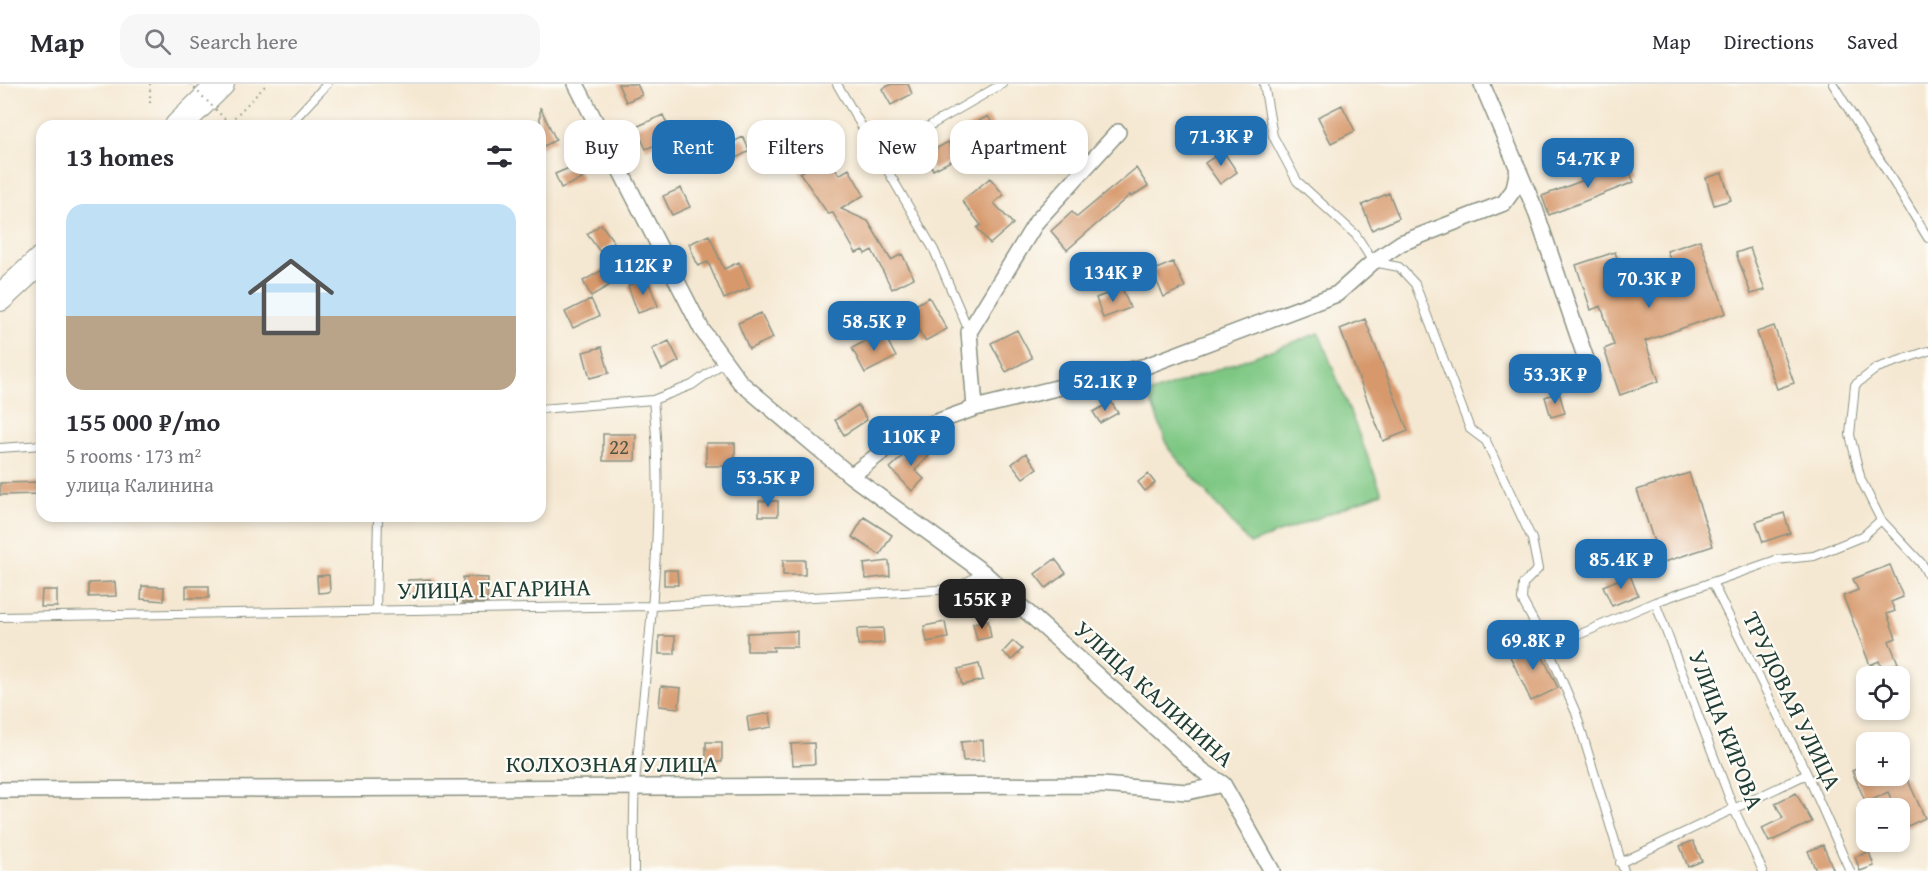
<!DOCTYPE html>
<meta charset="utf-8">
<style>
:root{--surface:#fff;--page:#f7f7f7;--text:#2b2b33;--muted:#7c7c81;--line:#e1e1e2;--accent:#1f6fb2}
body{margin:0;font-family:"Gentium Book Plus",serif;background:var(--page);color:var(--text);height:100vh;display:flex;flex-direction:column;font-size:22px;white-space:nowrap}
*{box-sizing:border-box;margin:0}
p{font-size:20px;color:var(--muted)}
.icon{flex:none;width:33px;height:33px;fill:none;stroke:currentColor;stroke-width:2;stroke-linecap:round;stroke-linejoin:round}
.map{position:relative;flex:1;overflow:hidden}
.drawer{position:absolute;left:36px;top:36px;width:510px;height:402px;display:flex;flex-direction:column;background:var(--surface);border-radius:18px;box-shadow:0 3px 9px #0003}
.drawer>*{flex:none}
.guide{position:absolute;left:564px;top:36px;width:570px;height:54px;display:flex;gap:12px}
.buttons{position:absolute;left:1856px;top:582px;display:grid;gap:12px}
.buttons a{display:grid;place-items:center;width:54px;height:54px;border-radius:12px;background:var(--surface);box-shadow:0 3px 9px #0003;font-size:30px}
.price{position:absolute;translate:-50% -51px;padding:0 14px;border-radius:12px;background:var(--accent);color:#fff;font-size:20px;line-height:39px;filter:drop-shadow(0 2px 3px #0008)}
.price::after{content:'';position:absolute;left:50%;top:36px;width:18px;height:14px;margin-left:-9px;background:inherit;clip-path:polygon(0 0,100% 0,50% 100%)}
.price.active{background:#222;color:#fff}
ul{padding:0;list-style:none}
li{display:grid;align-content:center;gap:12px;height:318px;padding:0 30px}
li span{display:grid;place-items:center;height:186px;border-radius:18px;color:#555}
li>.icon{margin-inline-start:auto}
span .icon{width:108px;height:108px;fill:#fffc;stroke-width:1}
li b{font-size:26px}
h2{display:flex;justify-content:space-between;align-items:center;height:72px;padding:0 30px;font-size:26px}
.chip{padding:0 21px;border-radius:18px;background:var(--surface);box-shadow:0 3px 9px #0003;font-size:21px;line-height:54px}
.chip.active{background:var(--accent);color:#fff}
header{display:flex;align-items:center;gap:36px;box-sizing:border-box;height:84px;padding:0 30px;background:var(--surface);border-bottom:2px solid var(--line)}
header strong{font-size:28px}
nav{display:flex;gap:33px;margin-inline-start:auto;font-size:21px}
.search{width:420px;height:54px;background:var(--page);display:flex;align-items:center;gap:15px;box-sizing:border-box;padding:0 21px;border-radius:18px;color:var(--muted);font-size:22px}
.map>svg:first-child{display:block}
</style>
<header>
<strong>Map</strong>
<div class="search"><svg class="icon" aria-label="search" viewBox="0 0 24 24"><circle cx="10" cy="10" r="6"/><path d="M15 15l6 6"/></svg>Search here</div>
<nav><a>Map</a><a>Directions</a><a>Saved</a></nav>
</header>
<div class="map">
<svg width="1928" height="787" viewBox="0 0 1928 787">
<rect width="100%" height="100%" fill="#fdfcf7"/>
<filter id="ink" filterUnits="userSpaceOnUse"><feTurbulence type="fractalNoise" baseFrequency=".0167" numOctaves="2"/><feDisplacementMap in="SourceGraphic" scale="12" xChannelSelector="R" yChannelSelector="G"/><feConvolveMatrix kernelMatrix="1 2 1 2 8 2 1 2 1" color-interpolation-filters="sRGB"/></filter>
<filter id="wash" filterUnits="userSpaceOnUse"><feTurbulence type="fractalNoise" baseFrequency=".008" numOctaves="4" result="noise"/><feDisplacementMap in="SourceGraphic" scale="24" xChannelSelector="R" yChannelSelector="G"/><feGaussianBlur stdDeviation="1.35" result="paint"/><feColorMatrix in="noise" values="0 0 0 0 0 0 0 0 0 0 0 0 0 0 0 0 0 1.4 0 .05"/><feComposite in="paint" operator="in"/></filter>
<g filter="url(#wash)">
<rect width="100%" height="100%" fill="#f5e8d2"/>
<path fill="#7ec783" stroke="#4e825c" stroke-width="1.5" d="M1319,249L1382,409L1250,460L1169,365L1148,310Z"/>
<g id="blocks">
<path fill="#d7996c" d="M618,0H637L642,11L626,18Z
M892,0H908L912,10L891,21L882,5Z
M1342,21L1355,47L1331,59L1318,33Z
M540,23L556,56L540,64Z
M663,31L673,53L646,65L636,43Z
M988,32L998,50L976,62L966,44Z
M1056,39L1070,56L1055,69L1041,51Z
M801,44L808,60L777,75L769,58Z
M743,53L750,67L734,75L727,61Z
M948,58L957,74L933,86L926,70Z
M1223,67L1237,88L1220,100L1205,79Z
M824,74L829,82H834L839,91L849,85L864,111L841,125L868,137L891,176L902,170L914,194L892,205L872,166L865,170L863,166L856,169L833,129L828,130L800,89Z
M1626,80L1634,98L1549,131L1542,112Z
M576,81L582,95L561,104L555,90Z
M1136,84L1148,102L1131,113L1130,111L1067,166L1051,147L1072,128L1077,133Z
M1722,89L1731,116L1714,121L1706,94Z
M990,94L1004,111L994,119L1013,140L990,160L977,144L981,141L962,117Z
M681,104L690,123L672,131L663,112Z
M1389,109L1399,134L1372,146L1362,121Z
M601,140L614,158L600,168L587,150Z
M709,151L724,185L739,178L750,204L724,215L708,178L698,182L689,160Z
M1700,156L1726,229L1645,257L1659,297L1620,311L1604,265L1614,261L1601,222L1591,226L1576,181L1615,168L1628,207L1676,191L1667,167Z
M1750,164L1765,206L1751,210L1736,169Z
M1173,178L1185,203L1164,213L1152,187Z
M604,185L612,200L591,212L583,197Z
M647,194L658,222L638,229L628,202Z
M1122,204L1130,224L1103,234L1096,214Z
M929,213L947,245L925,257L907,226Z
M591,215L599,232L573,244L565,228Z
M761,229L773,254L749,265L738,239Z
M1365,235L1408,347L1383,357L1340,245Z
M1774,242L1794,299L1777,305L1757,248Z
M1017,246L1032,274L1006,288L991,259Z
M883,248L896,273L865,289L852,264Z
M669,257L679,277L662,286L652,265Z
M602,263L609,289L590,294L583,268Z
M1559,308L1565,329L1551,333L1545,313Z
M1111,318L1118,329L1100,339L1093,328Z
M858,321L867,336L844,351L835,336Z
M603,350H636L635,377H603Z
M706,359H735V382H706Z
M917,359L929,372L915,386L924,395L912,407L890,384Z
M1026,369L1037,384L1023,394L1012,380Z
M1689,389L1713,462L1661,479L1637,406Z
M1148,390L1155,399L1145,407L1138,398Z
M42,398V410L0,411V399Z
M759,417H778V432H759Z
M1784,429L1790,449L1763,458L1756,438Z
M864,433L892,451L880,471L852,453Z
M1055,475L1066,489L1046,504L1035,490Z
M783,476H805V491H783Z
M889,477L890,492L866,495L864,480Z
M1890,481L1903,513L1891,518L1895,527L1887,530L1896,554L1889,557L1898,579L1882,585L1879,577L1870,581L1843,512L1858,506L1853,495Z
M664,486H677L678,501H664Z
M329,491L330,508L318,509L317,492Z
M1630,491L1638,511L1612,522L1603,502Z
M463,493L488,494L487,519H462Z
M430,495L431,509L408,510V496Z
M115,498L116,512L89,513V499Z
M142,502L164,503V517L141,515Z
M186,502H209V514H186Z
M42,506H57V523H41Z
M988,536L991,553L977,556L973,539Z
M945,538L948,554L927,558L924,542Z
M883,544L884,559L858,561L857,545Z
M797,547V563H773L774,567H747V549Z
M659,552H675V570H659Z
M1013,557L1022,565L1012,576L1003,568Z
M1535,557L1558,604L1531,617L1509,570Z
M979,580L983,596L962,601L958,585Z
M661,602L681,604L679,624L659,622Z
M770,629L772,643L749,647L747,633Z
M983,656L984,676L963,677L961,658Z
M706,658H722V678H706Z
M814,659L815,680L793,681L791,660Z
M1866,681V692H1906L1925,734L1904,744L1899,724H1895L1888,708L1866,719L1852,687Z
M1796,709L1812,738L1769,758L1762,744L1783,734L1775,719Z
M1693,757L1702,777L1688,783L1680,762Z
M1823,761L1834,787H1816L1808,767Z
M1869,768L1874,782L1860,787L1855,773Z"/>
</g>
</g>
<g filter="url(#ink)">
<use href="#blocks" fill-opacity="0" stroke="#8a9283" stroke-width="1.5"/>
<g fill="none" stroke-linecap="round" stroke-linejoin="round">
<g stroke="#8a9283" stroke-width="10">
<path id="service" d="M837,0L934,166L969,247
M1264,0L1273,52L1297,97L1356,151L1373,178L1399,183L1415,200L1470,345L1486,357L1532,455L1538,485L1523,500L1522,516L1548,564L1576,629L1624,787
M1833,0L1928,154
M288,42L327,0
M879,71L1002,0
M1928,267L1877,284L1855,301L1850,351L1861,396L1881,436L1922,480L1928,491
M540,325L653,316L692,301L724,278
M0,364L42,361
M1712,498L1807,690L1850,787
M1655,518L1733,723L1763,787
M376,527L378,432
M0,533L653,522L956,505L983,488
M1548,564L1655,518L1776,476L1814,472L1863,452L1881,436
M1620,779L1807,690
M634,787C634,758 633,729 635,700C646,573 667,444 653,316"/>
</g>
<g stroke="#8a9283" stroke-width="18">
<path id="minor" d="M576,0L702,246L740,298L851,392L983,488L1203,687L1223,700L1272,787
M1482,0L1535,125L1592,293
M975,324L969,248L1037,137L1118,48
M851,392L906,349L975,324L1146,282L1337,210L1373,178L1401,159L1504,119L1514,105L1518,84
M0,706L1102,701L1187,708L1223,700"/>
</g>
<g stroke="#8a9283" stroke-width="28">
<path id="trunk" d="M178,42L221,0
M0,214L42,175"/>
</g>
<path stroke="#8a9283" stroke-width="2" stroke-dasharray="1.5 4.5" stroke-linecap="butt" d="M150,19V0
M226,42L267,0"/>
<use href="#service" stroke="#fff" stroke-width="8"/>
<use href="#minor" stroke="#fff" stroke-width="15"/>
<use href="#trunk" stroke="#fff" stroke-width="26"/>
<path stroke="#8a9283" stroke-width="2" stroke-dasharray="1.5 4.5" stroke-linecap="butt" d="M190,0L229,39"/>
</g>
</g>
<g text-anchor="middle" stroke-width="4.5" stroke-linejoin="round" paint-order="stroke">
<g font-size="21" fill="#4d5442">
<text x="619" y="370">22</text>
</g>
<g font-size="24" fill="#1f3d34" stroke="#fdfcf7">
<text transform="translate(494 505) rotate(-1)" y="8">УЛИЦА ГАГАРИНА</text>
<text transform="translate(1154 610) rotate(42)" y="8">УЛИЦА КАЛИНИНА</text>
<text transform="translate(1792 617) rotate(64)" y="8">ТРУДОВАЯ УЛИЦА</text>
<text transform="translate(1726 646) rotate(69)" y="8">УЛИЦА КИРОВА</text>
<text x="612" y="688">КОЛХОЗНАЯ УЛИЦА</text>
</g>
</g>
</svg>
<div class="buttons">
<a><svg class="icon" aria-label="locate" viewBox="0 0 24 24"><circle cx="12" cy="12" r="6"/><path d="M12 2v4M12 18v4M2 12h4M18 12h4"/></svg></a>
<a>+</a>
<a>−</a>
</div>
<b class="price" style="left:1221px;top:83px">71.3K ₽</b>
<b class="price" style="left:1588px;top:105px">54.7K ₽</b>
<b class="price" style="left:643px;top:212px">112K ₽</b>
<b class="price" style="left:1113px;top:219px">134K ₽</b>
<b class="price" style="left:1649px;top:225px">70.3K ₽</b>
<b class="price" style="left:874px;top:268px">58.5K ₽</b>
<b class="price" style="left:1555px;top:321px">53.3K ₽</b>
<b class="price" style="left:1105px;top:328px">52.1K ₽</b>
<b class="price" style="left:911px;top:383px">110K ₽</b>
<b class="price" style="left:768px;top:424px">53.5K ₽</b>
<b class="price" style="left:1621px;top:506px">85.4K ₽</b>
<b class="price active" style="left:982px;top:546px">155K ₽</b>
<b class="price" style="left:1533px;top:587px">69.8K ₽</b>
<div class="guide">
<a class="chip">Buy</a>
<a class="chip active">Rent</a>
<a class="chip">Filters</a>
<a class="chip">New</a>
<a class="chip">Apartment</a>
</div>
<section class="drawer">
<h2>13 homes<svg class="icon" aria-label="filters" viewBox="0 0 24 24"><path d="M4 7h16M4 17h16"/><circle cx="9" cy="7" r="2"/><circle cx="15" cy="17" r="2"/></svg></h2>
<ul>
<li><span style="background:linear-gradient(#bfe0f5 60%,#b9a48a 0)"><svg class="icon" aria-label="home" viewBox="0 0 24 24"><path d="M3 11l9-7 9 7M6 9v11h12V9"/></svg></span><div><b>155 000 ₽/mo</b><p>5 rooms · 173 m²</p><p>улица Калинина</p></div></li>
</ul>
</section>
</div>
